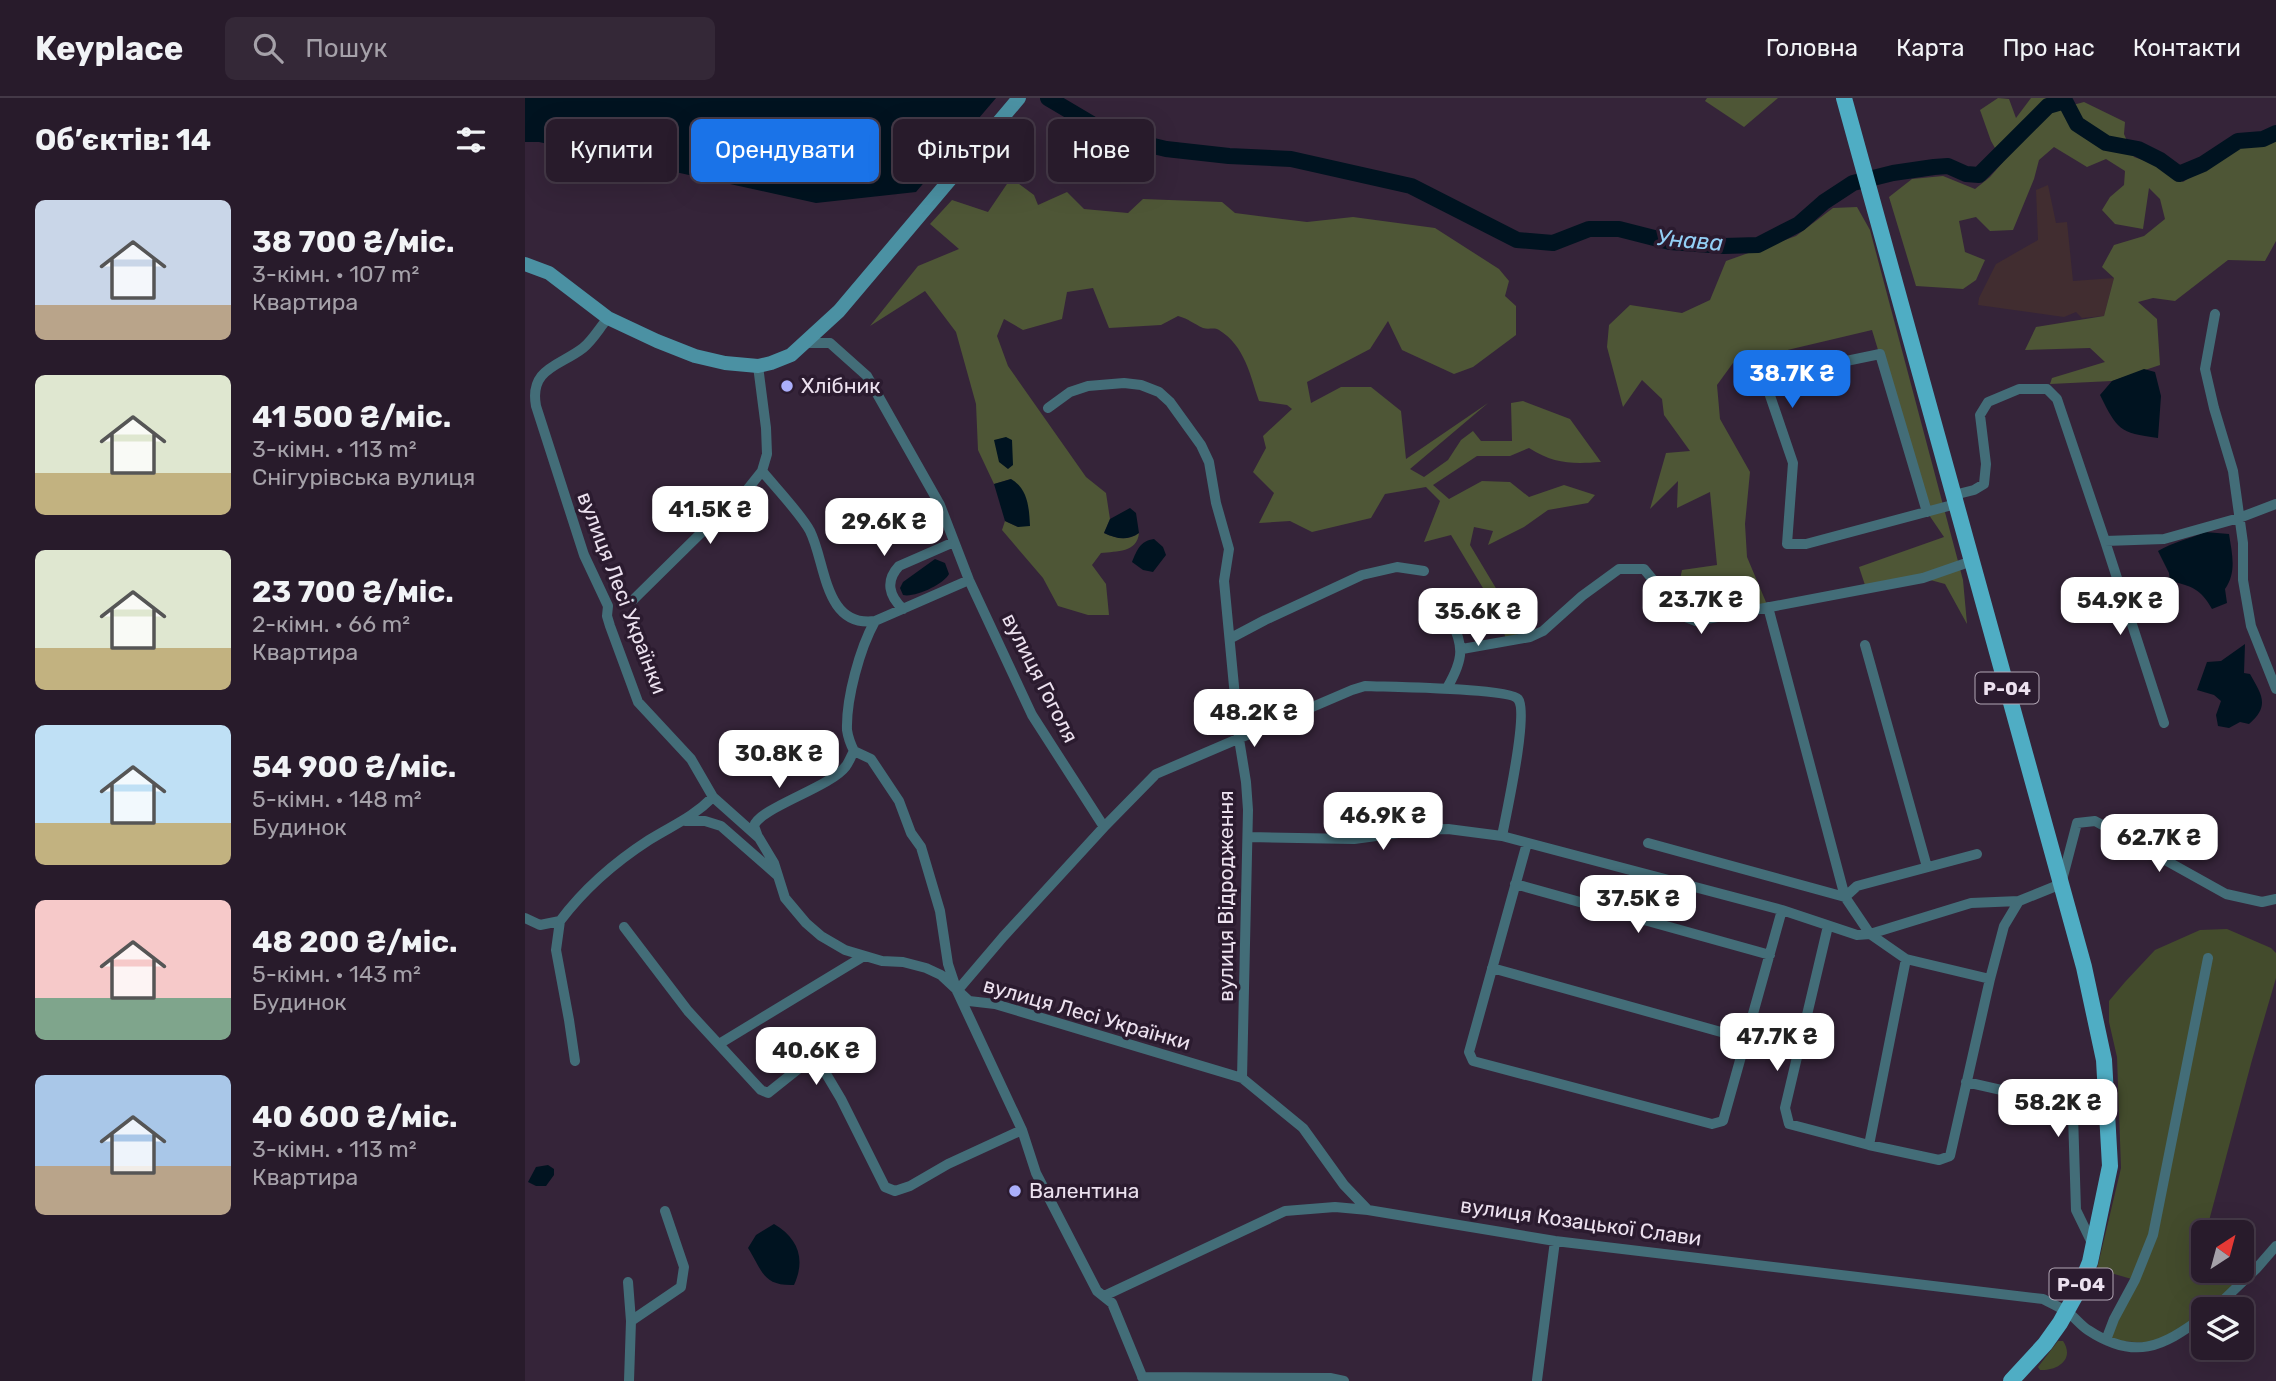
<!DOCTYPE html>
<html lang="uk">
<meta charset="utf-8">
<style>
:root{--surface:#281b2b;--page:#342837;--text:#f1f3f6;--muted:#a5a1a9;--line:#443947;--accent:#1a73e8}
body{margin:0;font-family:Rubik,sans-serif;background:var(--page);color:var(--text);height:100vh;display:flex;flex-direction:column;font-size:26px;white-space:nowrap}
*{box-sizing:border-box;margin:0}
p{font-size:23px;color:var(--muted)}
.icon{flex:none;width:38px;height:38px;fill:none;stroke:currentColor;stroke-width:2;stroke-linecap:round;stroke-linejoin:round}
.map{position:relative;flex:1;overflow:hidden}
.details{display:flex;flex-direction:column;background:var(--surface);width:525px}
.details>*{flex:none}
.banner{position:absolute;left:21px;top:21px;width:665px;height:63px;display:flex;gap:14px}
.needle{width:46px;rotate:36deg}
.tools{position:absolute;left:1666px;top:1122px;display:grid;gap:14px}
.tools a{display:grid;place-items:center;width:63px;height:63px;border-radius:10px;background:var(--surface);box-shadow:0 7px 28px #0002,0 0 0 2px var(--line);font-size:35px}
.price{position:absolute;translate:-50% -60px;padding:0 16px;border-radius:14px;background:#fff;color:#222;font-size:23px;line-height:46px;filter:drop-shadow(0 2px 4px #0008)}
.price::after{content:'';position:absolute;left:50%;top:42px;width:21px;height:16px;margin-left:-10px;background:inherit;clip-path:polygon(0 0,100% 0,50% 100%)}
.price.current{background:var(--accent);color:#fff}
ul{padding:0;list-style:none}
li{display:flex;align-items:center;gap:21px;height:175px;padding:0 35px}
li span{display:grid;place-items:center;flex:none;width:196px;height:140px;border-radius:10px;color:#555}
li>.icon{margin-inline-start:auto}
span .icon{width:84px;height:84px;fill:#fffc;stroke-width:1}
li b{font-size:30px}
h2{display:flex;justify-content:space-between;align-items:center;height:84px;padding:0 35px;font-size:30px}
.tag{padding:0 24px;border-radius:10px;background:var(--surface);box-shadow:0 7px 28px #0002,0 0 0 2px var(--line);font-size:24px;line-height:63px}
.tag.current{background:var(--accent);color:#fff}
header{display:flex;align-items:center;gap:42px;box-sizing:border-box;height:98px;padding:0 35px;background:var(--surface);border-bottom:2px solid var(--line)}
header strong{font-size:33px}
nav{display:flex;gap:38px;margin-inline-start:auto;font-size:24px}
.search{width:490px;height:63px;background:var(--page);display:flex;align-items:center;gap:18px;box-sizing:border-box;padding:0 24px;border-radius:10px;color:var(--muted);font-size:26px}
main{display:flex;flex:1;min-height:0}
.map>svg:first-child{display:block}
</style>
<header>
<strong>Keyplace</strong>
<div class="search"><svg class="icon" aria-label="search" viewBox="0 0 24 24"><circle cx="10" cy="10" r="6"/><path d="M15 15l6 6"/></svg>Пошук</div>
<nav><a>Головна</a><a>Карта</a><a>Про нас</a><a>Контакти</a></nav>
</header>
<main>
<section class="details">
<h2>Об’єктів: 14<svg class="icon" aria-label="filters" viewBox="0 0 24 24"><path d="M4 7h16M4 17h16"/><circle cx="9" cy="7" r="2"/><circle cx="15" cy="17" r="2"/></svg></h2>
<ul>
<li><span style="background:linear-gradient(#c9d6e8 75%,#b9a48a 0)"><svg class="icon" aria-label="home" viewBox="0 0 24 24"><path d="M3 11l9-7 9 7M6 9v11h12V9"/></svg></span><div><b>38 700 ₴/міс.</b><p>3-кімн. · 107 m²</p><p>Квартира</p></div></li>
<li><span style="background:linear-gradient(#dfe7d0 70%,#c2b280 0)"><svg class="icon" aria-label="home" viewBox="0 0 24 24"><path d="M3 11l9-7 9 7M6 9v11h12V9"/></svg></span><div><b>41 500 ₴/міс.</b><p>3-кімн. · 113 m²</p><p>Снігурівська вулиця</p></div></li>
<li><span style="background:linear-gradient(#dfe7d0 70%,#c2b280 0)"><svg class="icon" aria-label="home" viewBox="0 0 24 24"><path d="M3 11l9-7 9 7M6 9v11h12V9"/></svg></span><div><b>23 700 ₴/міс.</b><p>2-кімн. · 66 m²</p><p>Квартира</p></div></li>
<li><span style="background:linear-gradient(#bfe0f5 70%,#c2b280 0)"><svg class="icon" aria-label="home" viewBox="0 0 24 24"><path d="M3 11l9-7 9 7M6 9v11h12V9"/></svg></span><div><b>54 900 ₴/міс.</b><p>5-кімн. · 148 m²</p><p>Будинок</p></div></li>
<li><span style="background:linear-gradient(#f6c9c9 70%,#7fa58c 0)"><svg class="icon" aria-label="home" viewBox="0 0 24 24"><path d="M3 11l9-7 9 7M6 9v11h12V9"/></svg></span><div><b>48 200 ₴/міс.</b><p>5-кімн. · 143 m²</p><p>Будинок</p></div></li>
<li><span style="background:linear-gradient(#a9c7e8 65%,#b9a48a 0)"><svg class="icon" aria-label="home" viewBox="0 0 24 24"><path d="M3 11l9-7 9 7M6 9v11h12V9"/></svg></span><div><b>40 600 ₴/міс.</b><p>3-кімн. · 113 m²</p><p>Квартира</p></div></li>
</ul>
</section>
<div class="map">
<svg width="1751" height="1283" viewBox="0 0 1751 1283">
<rect width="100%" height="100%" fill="#352439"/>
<path fill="#412d30" d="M1523,87L1531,125L1542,124L1548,183L1589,180L1579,218L1557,220L1551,214L1539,219L1453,207L1454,200L1471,166L1513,142L1511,92Z"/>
<path fill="#434b2c" d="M1702,831L1746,850L1751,855V880L1727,962L1681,1134H1678V1172H1717V1161L1731,1171L1685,1211H1678V1216L1637,1246L1581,1242L1610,1182L1572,1171L1596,1070L1592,959L1584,924V903L1600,884L1630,852L1675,832Z
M1533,1243H1538C1550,1261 1533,1273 1515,1272L1513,1269Z"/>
<path fill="#4e5636" d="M1182,0H1253L1219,29L1180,3Z
M1473,0L1484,1L1491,20L1506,0H1525L1533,11L1559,4L1600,24L1599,36L1609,59L1635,68L1658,84L1714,47L1751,40V143L1740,163L1703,162L1650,203L1628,200L1613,204L1632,221L1635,267L1587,283L1525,286L1527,280L1580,264L1565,250L1500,252L1511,229L1579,218L1589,180L1577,169L1589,147L1619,138L1640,121L1635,101L1624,90L1618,131L1590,126L1577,112L1585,99L1599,87L1600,73L1581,61L1562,69L1529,49L1514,62L1509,81L1488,132L1465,133L1451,119L1434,123L1440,154L1460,162L1451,182L1438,191L1391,188L1364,99L1387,81L1418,78L1450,91L1465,79L1478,64L1466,43L1455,12Z
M486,80L509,97L513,107L542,94L559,111L603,115L618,101L697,104L710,115L782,124L828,119L910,130L974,171L984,183L980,198L991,208V237L948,269L929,276L877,252L863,223L845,251L782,284L786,305L816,289H846L876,313L881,361L963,305L885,371L899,379L923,362L936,342L948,333L956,343H987L986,305L998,303L1045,321L1076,364C1047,366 1029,366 1004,350L985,358H952L908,387L924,401L957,383L985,384L1004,399L1039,387L1070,397L1063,405L1023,412L999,429L963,447L968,433L949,429L945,447L984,512L993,541L981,543L976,520L926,437L899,444L915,403L901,389L860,396L846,420L787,434L765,423L734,425L749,395L728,374L741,350L738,338L767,311L762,307L734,303C725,277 720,248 694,232C689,229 684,232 678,230C669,226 664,221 653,218L636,227L584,230L568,190L542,194L537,221L498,232L479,221L472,238L483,268L561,379L581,395L585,421L579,435C592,441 603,443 614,435C612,455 592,453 576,455L567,467L581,486L584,517H563L533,508L518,480L477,432L480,423L493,429L486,381L469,386L453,352L451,306L431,234L400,193L345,228L393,168L434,151L405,126L427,102L463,114Z
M1332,109L1345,132L1438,482L1442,526L1420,486L1398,480L1341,490L1334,469L1419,439L1402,414L1347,232L1208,265L1192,287L1195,321L1225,374L1220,426L1222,459L1243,509L1171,523L1150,506L1157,472L1192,467L1185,394L1152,410L1153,383L1125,411L1141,355L1165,353L1139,317L1137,301L1117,282L1098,309L1082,249L1084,227L1105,207L1157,215L1185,202L1201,163L1271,138L1308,110Z"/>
<path fill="#001320" d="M0,0H471L391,94L291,105L14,44H0Z
M1619,271L1630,274L1636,298L1633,340C1594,335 1592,331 1575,297L1587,283Z
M481,339L487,342L488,367L483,371L474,364L469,342Z
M486,381C503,391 504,409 505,428L493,429L480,423L469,386Z
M605,410L611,415L614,435C602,443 592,441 579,435L585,421Z
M1680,434L1704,436C1707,456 1712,474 1700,491L1702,505L1687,511C1676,491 1667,488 1645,483L1644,475L1633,453C1648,444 1664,441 1680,434Z
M629,441L638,449L641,457L628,474L618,472L607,464C612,452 615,443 629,441Z
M410,461L420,465L424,476C419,486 390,500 378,497L375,490L378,484Z
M1720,546L1719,575L1725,576C1737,597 1745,608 1724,626L1715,624L1704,630L1693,628L1691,617L1696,603L1689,597L1672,592L1682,564L1696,563Z
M23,1067L29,1071V1077L21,1088H11L3,1084L11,1069Z
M249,1126C273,1140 281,1161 269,1187C238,1188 238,1174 223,1150L231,1137Z"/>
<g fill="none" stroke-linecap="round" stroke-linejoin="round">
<path stroke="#001320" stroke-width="16" d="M523,0L587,38L641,51L704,58L766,61L886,88L992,142L1028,145L1064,131H1094L1145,144L1199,148L1233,147L1274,126L1299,104L1328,85L1368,75L1409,69L1423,68L1441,76L1454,77L1523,8L1540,3L1552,26L1581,45L1613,51L1635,62L1654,76L1678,66L1713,43L1738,41L1751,35"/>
<path stroke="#436d78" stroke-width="10" d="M1690,216L1680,271L1689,310L1708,373L1718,445V482L1726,528L1751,591
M83,220C75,229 68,242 58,250C35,268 4,270 11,308L59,457L83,508L82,518L85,528L113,604L166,661L188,699L234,740L249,765L260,800L281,825L296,838L320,852L357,863L378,864L401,870L416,877L444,903L470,906L717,980L778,1030L819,1087L843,1112
M280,245H305L342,278L415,407L444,482L507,617L579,729
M523,310L545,294L563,288L599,285L616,287L634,294L645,304L676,347L684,364L691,405L704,451L699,483L714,641L721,684L723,712L717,980
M1429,397L1449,392L1459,386L1461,366L1455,317L1463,304L1494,291H1522L1532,301L1580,443L1639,441L1714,420L1751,406
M1402,414L1355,256L1239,280L1268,365L1262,446H1281L1431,406
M1580,443L1639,625
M108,502L176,435L202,417L237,373L242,356L241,330L233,268
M921,507C935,546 944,552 922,590
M1243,509L1320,799L1345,836L1381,861L1465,881L1479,828L1494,803
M378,511C364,498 360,483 374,468L429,444
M350,523L444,482
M706,540L740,522L837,477L872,469L899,473
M1340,547L1402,769
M937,551L1005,539L1018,533L1057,498L1094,471H1119L1158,518L1171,523L1398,480L1447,463
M329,653L346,661L374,703L386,735L396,749L415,813L423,866L432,893L497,1032L511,1075L572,1193L587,1205L619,1283
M160,723H180L196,728L253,778
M233,739L229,728C234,710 306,689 321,668C324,664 326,658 329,653C326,647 323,639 322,632C321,600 335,550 350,523C299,530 301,465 285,433C276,416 250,389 237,373
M724,739L829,741L895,732L923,731L977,738L1257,812L1332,837L1345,836L1446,805L1494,803L1536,786L1552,725L1570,723L1701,796L1737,804L1751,801
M1002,745L944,954L948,963L1187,1026L1198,1023L1257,812
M1123,745L1320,799L1332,788L1452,756
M990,786L1245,857
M0,820L15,827L35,823C59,791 90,764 124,742C148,727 167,720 188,699
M35,823L31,852L44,922L50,963
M1303,828L1260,1010L1264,1026L1344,1047
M99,829L163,913L236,992L243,995L283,963L290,961L294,964L316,1001L360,1089L370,1093L385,1088L423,1066L497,1032
M1381,861L1344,1047L1414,1062L1425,1058L1465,881
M967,870L1221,941
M432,893L478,839L579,729L631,676L827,592L840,588C861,589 984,590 993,601C1004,614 981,717 977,738
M194,946L339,858
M1441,984L1538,1006L1548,1017L1551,1112L1568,1147
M103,1184L106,1223
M579,1198L760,1113L810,1109L843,1112L1030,1143L1518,1201C1526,1205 1535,1209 1542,1214C1550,1219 1555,1227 1563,1232C1610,1263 1637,1249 1678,1219
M1689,1211L1731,1171L1751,1148
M1581,1242L1589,1221L1610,1182L1628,1137L1683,860
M617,1279L805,1280L819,1283
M1012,1282L1030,1143
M104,1283L106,1223L156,1189L159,1169L140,1113"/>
<path stroke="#4b91a3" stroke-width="14" d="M0,166L24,175L83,220L132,243L170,258L200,265L233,268L246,265L266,257L314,213L494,0"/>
<path stroke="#4fadc4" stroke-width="16" d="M1319,0L1559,869L1579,962L1585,1068L1565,1164L1554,1191L1535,1225L1520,1246L1486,1283"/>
</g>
<g fill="#abaffb" stroke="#2b1b2f" stroke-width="2.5">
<circle cx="262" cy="288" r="7"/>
<circle cx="490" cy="1093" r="7"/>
</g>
<g text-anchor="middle" stroke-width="7" stroke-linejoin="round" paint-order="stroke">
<g fill="#2b1b2f" stroke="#b2a6b5" stroke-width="2">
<rect x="1450.5" y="574.5" width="63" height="31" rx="5"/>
<rect x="1524.5" y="1170.5" width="63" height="31" rx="5"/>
</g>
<g font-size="19" font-weight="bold" fill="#ece1ef">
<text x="1482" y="597">Р-04</text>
<text x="1556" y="1193">Р-04</text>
</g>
<g font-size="21" fill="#ece1ef" stroke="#2b1b2f" text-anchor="start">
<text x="276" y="295">Хлібник</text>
<text x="504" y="1100">Валентина</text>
</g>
<g font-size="21" fill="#ece1ef" stroke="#2b1b2f">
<text transform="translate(97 495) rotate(69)" y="7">вулиця Лесі Українки</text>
<text transform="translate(515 580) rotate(63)" y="7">вулиця Гоголя</text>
<text transform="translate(701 798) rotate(-90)" y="7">вулиця Відродження</text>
<text transform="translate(562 916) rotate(16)" y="7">вулиця Лесі Українки</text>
<text transform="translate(1056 1124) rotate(8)" y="7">вулиця Козацької Слави</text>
</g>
<g font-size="23" font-style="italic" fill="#94d0f6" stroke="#2b1b2f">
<text transform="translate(1165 142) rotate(5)" y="8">Унава</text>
</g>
</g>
</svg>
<div class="tools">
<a><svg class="needle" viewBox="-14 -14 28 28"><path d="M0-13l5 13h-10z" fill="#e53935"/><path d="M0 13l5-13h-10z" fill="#a5a1a9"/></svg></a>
<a><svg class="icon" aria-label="layers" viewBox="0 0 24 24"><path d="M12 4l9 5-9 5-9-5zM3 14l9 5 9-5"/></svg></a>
</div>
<b class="price current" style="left:1267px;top:312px">38.7K ₴</b>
<b class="price" style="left:185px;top:448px">41.5K ₴</b>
<b class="price" style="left:359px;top:460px">29.6K ₴</b>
<b class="price" style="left:1176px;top:538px">23.7K ₴</b>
<b class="price" style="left:1595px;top:539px">54.9K ₴</b>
<b class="price" style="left:953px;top:550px">35.6K ₴</b>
<b class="price" style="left:729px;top:651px">48.2K ₴</b>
<b class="price" style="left:254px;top:692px">30.8K ₴</b>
<b class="price" style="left:858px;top:754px">46.9K ₴</b>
<b class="price" style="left:1634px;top:776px">62.7K ₴</b>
<b class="price" style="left:1113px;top:837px">37.5K ₴</b>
<b class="price" style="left:1252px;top:975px">47.7K ₴</b>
<b class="price" style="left:291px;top:989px">40.6K ₴</b>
<b class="price" style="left:1533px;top:1041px">58.2K ₴</b>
<div class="banner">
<a class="tag">Купити</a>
<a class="tag current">Орендувати</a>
<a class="tag">Фільтри</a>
<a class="tag">Нове</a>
</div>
</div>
</main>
